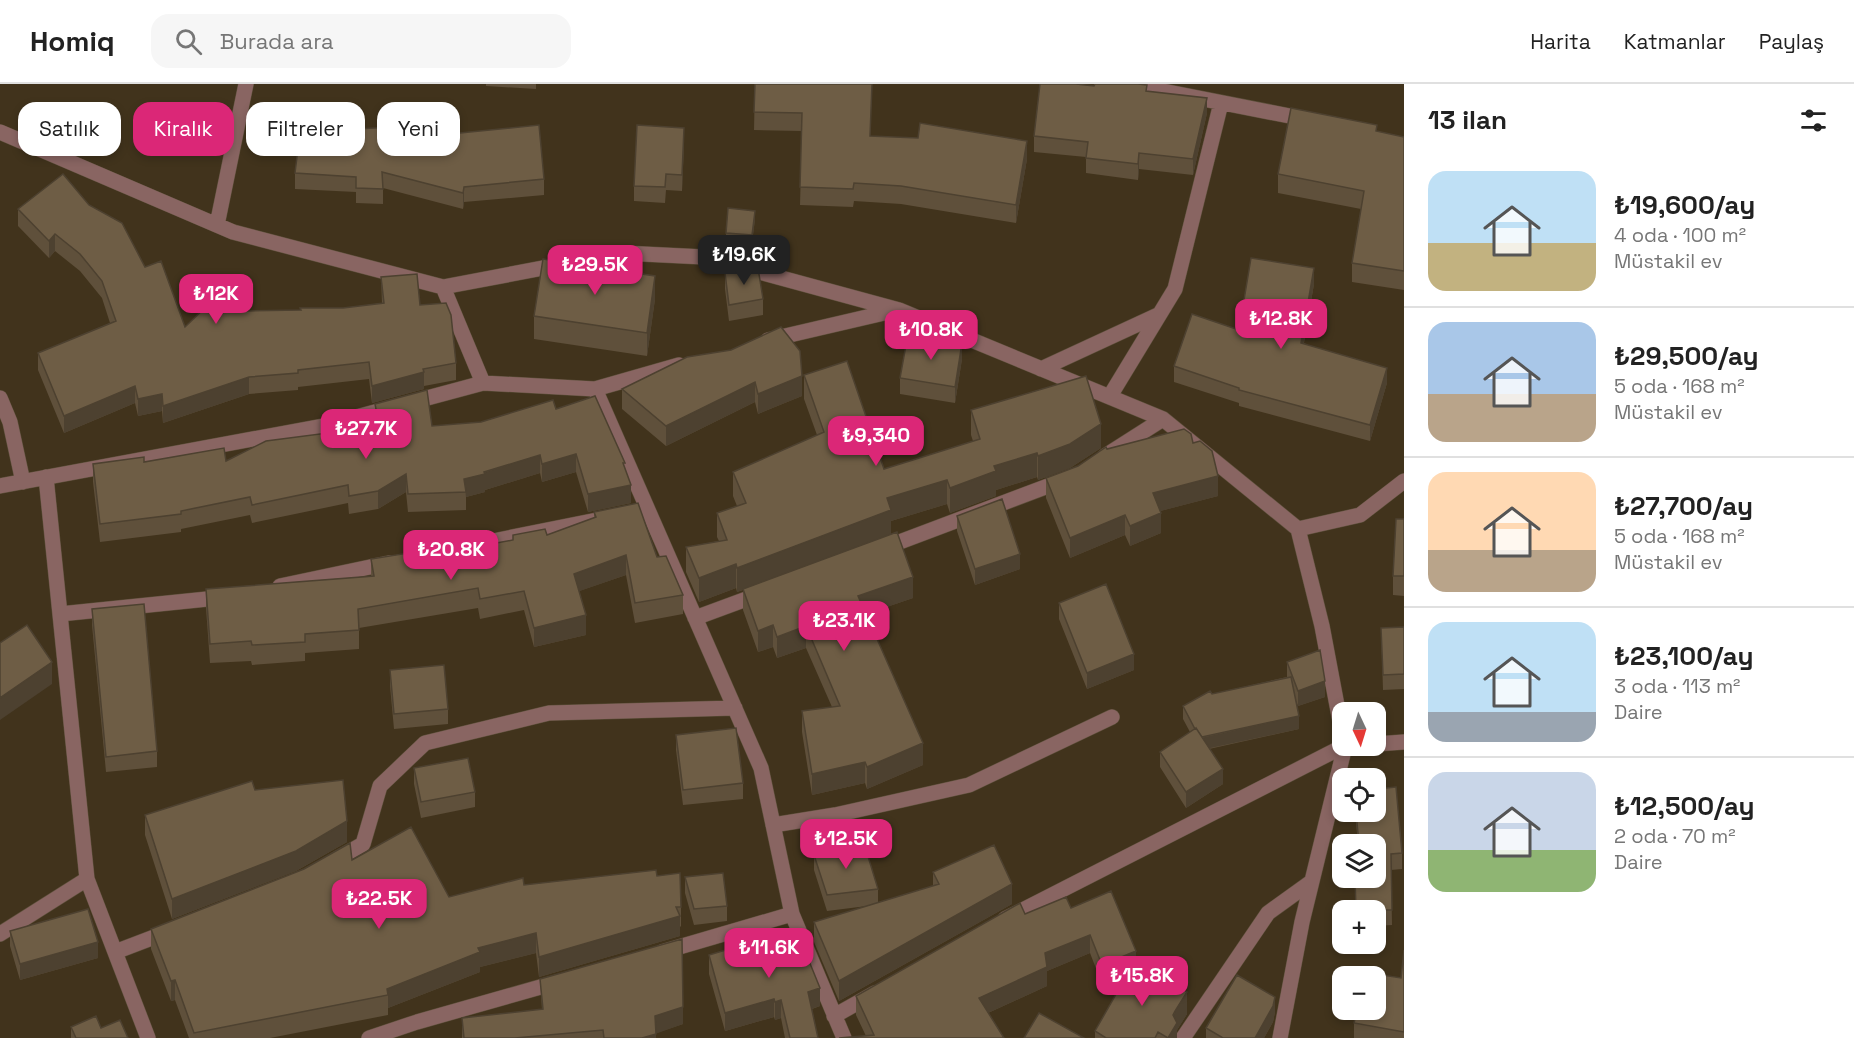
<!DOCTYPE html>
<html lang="tr">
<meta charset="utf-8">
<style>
:root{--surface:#fff;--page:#f6f6f6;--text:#222;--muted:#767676;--line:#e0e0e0;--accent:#db2777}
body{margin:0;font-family:"Space Grotesk",sans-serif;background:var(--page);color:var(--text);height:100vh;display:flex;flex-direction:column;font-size:22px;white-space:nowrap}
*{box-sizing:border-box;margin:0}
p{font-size:20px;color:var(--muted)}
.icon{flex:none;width:33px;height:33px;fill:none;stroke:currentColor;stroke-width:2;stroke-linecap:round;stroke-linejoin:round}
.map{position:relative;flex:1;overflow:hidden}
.sheet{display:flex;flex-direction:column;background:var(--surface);width:450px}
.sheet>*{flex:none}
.guide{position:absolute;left:18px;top:18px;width:570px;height:54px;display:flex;gap:12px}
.needle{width:39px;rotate:176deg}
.fabs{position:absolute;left:1332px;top:618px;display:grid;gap:12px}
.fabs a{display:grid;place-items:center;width:54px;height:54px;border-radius:12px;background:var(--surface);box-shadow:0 3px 9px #0003;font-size:30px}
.price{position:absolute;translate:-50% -51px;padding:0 14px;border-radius:12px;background:var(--accent);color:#fff;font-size:20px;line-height:39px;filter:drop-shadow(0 2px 3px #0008)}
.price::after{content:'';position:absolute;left:50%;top:36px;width:18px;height:14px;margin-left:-9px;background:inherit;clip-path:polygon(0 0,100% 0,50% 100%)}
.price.on{background:#222;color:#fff}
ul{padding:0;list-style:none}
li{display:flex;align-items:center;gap:18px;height:150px;padding:0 24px}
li+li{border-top:2px solid var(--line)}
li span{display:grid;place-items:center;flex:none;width:168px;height:120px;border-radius:18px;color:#555}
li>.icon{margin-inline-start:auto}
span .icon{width:72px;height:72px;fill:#fffc;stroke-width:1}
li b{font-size:26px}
h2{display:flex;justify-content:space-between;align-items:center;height:72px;padding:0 24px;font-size:26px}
.pill{padding:0 21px;border-radius:18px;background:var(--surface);box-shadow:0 3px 9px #0003;font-size:21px;line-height:54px}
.pill.on{background:var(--accent);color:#fff}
header{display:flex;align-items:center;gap:36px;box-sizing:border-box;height:84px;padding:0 30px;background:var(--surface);border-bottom:2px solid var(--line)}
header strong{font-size:28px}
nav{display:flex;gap:33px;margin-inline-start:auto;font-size:21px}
.search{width:420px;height:54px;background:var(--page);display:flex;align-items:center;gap:15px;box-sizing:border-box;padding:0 21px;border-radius:18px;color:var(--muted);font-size:22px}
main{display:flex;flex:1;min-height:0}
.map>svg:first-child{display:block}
</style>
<header>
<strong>Homiq</strong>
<div class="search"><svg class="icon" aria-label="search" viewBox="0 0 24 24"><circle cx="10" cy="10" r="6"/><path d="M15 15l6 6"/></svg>Burada ara</div>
<nav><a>Harita</a><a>Katmanlar</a><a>Paylaş</a></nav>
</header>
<main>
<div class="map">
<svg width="1404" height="954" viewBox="0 0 1404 954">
<rect width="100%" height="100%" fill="#41331c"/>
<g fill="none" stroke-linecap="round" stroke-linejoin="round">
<g stroke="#5d503b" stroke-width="16">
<path id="minor" d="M1127,0L1310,36
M0,48L233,148L443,203L622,169L704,173L899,226L1163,335L1298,445L1322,542L1342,648
M217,141L246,0
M443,203L483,299L595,305L761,684L792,830L844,954
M768,256L897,226
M1041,285L1160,230
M595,305L679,281
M1110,312L1175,205L1221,19
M0,314L10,338L23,398
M1105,372L1163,335
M46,393L87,795L148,954
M0,402L323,342L483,299
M1298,445L1360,431L1404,397
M881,465L1064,396
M439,468L597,436
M280,502L389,479
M60,530L227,513
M695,534L760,510
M1376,660L1404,658
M773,741L835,731L969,701L1112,633
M335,776L363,760L380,702L425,659L549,629L735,624
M1005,835L1344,662
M0,850L87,795
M115,868L170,847
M662,868L792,830
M834,932L875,909
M369,954L417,938L558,898
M1183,954L1268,829L1311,798
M1280,954L1302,838L1345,662"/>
</g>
<use href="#minor" stroke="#896562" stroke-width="15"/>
</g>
<path fill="#5f503b" d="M486,0H536V5L486,2Z
M755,0H872L870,52L1027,75L1016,139L901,120L854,117L853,123L800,121L802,47L754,46Z
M1147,7L1207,29L1193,91L1139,85L1138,96L1086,89V73L1034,68V52Z
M356,45L544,95V111L464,118L463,125L383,104V120L356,119V108L295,105V89Z
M1377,47L1404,53V206L1352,198V179L1361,125L1278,109V90Z
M684,59L682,107L666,106L665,119L634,117V102Z
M89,121L145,183L185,243L247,227L300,226L343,224L382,219L381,193L420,221L456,279V296L424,302V305L372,319L369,295L298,303V306L249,310L163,339L162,327L138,332L135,319L64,349L38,286V269L110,239L102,214L80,187L55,167L49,174L18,142V125Z
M755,135L752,159L726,157V149Z
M725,189L763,215V231L729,237L725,205Z
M1314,200L1304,259L1387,299L1370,357L1239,322V319L1174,298V282L1239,246Z
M655,215L647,272L534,255V232Z
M687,273L802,312L758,330L755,318L666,362L622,325V305Z
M962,275L955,319L900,310V294Z
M804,291L884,385L973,357L971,351V326L1101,364L1070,384L1038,396L1037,393L996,406V412L950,429L947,420L891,437V450L913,514L866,530L923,681L867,705L865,699L812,711L802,648V627L832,623L806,564L777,574L773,563L758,568L743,526V506L737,508L736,504L699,518L686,488V463L719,457L717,453V429L737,422L733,412V388L817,351L804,315Z
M375,320L432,342L481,338L556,325L625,384L631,419L588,428L576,388L542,398L540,389L485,406V408L466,413V426L408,428L406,408L378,425L349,430L348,419L252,439L250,431L181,445V448L100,458L93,398V380L226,377L334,348V344L375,336Z
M1193,359L1218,412L1160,427L1161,449L1130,462L1125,451L1070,474L1046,414V394L1078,382L1107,365Z
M594,428L657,473L683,511V530L635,539L626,491L579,507L586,551L534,563L524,526L480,535L478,524L359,544V565L305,569V577L252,581L251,577L210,579L206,524V505L371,492V475L459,466L547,451L594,434Z
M957,432L1020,485L975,501L957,447Z
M1404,435V512L1393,511V492Z
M1059,519L1134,586L1087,605L1059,535Z
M92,525L157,667V683L106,688L92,541Z
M1404,543V605L1383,606L1381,544Z
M1287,578L1325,613L1298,622L1296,617L1299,645L1209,665L1223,700L1186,724L1160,683V668L1190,648L1183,635V622L1212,610L1287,593Z
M390,586L448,625V640L394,645L390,602Z
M676,651L743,699V715L683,721L676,666Z
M414,684L475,708V723L421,734L414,700Z
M255,706L347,758L296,787L172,835L145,751V731Z
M1355,728H1376L1402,769V785L1391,786L1392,841L1376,842V826H1356L1355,794L1376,760H1358Z
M814,771L878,805V819L933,802V788L1012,820L839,917L814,858V838L867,822L827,827L814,786Z
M352,776L449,813L524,801L657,792L681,823V842L680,843V852L539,893L536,869L480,883V888L388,924V931L270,954H189L175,916L171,917L151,865V845Z
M685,793L727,822V837L694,841L685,809Z
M1071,824L1136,878L1187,930L1177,946V954H1095V947L1129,888L1102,900L1090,869L1047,887V902L988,929L1004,954L866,952L856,931V912L1025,830Z
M10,847L98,874L20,896L10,862Z
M1404,866V954H1354V939L1401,894Z
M709,871L820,922L812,925L818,954H785L781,934L775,936L774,933L725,947L709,890Z
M540,895L683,940L656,949V954H462V934L542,926Z
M1275,928L1273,938L1264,954H1206V944Z
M71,943L101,944L128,954H71Z"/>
<path fill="#4d4130" d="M1207,14V29L1193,91V75Z
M684,44V59L682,107V91Z
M1027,57V75L1016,139V121Z
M1139,69V85L1138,96V80Z
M464,103V118L463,125V109Z
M755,127V135L752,159V151Z
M55,150V167L49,174V157Z
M1314,184V200L1301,274V259Z
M655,192V215L647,272V249Z
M962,259V275L955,319V303Z
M1387,284V299L1370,357V341Z
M424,288V305L372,319V302Z
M802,292V312L758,330V310Z
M249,293V310L163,339V322Z
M755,298V318L666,362V342Z
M135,302V319L64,349V332Z
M162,310V327L138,332V315Z
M1101,340V364L1070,384L1038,396V372Z
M1037,369V393L996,406V412L950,429V404L994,382Z
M576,370V388L542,398V380Z
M540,371V389L485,406V408L466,413L464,395Z
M406,390V408L378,425V407Z
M1218,392V412L1153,429V409Z
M947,396V420L891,437V451L737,508V484L887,414Z
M631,401V419L588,428V410Z
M1161,429V449L1130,462V442Z
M1125,431V451L1070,474V454Z
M1020,470V485L975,501V485Z
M626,471V491L574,509V490Z
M736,480V504L699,518V494Z
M913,493V514L858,533V512Z
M586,531V551L534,563V544Z
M773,541V563L758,568V547Z
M806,542V564L777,574V553Z
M1134,570V586L1087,605V589Z
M52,578V600L0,636V614Z
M1325,597V613L1298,622V607Z
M1299,632V645L1201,666V654Z
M923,659V681L867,705V683Z
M865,678V699L812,711V690Z
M1223,685V700L1186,724V708Z
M347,737V758L296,787L172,835V815Z
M1012,800V820L839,917V897Z
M680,832V852L539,893V873Z
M536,849V869L480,883V888L388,924V911L387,905L478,864Z
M1090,851V869L1047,887V902L979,933V914L1045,869Z
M98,858V874L20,896V880Z
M1136,867V885L1102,900V881Z
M175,896V916L171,917V897Z
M820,904V922L808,926V908Z
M1187,908V930L1177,946V954H1168L1175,927Z
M1275,913V928L1273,938L1264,954H1255Z
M774,915V933L725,947V929Z
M781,916V934L775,936V918Z
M683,923V940L655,950V932Z
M656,950V954H642Z"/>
<path fill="#6e5d45" stroke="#4d4130" stroke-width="1.5" d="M755,0H872L870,52L918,54L920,39L1027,57L1016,121L901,102L854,99L853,105L800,103L802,29L754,28Z
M1040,0H1076L1094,2L1095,0H1138L1147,1L1146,7L1207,14L1193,75L1139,69L1138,80L1086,74L1088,58L1034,52Z
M1291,24L1377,41L1376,47L1404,53V187L1352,179L1364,107L1278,90Z
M301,40L356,41V45L432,41L460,49L539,41L544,95L464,103L463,109L382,88L383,105L356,104V93L295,89Z
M637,41L684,44L682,91L666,90L665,103L634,102Z
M63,90L89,121L122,139L145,183L161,177L185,243L209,220L245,211L247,227L301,226L300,224H343L384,219L381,193L417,190L420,221L446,219L451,231L456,279L423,285L424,288L372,302L369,278L298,286V289L249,293L163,322L162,310L138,315L135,302L64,332L38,269L116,237L102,197L80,170L55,150L49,157L18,125Z
M728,124L755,127L752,151L726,149Z
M1251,174L1314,184L1301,259L1387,284L1370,341L1239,306V304L1174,282L1192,230L1239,246Z
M543,175L655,192L647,249L534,232Z
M758,184L763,215L729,221L725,189Z
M781,243L800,267L802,292L758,310L755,298L666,342L622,305L687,273L731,266Z
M908,250L962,259L955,303L900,294Z
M847,277L884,385L980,355L971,326L1086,292L1101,340L1070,360L1038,372L1037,369L994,382L996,387L950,404L947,396L887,414L891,426L737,484L736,480L699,494L686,463L727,456L717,429L746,419L733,388L824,348L804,291Z
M427,306L432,342L481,338L553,316L556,325L595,312L625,379H623L631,401L588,410L576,370L542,380L540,371L484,388L485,390L464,395L466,408L408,410L406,390L378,407L349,412L348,401L252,421L250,413L181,427V430L100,440L93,380L144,373V378L224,364L226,377L266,357L336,348L334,344L378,335L375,320Z
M1184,345L1191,350L1193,359L1200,357L1212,367L1218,392L1153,409L1161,429L1130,442L1125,431L1070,454L1046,394L1078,382L1106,363L1107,365Z
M1002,415L1020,470L975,485L957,432Z
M638,419L657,473L666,472L683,511L635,519L626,471L574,490L586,531L534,544L524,507L480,515L478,504L358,525L359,546L305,550V558L252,561L251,557L210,560L206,505L374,492L371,475L458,461L459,466L513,456V451L545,445L547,451L596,433L594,428Z
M1396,435H1404V492H1393Z
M897,448L913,493L858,512L923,659L867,683L865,678L812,690L802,627L840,622L806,542L777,553L773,541L758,547L743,505Z
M1106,500L1134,570L1087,589L1059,519Z
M144,520L157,667L106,673L92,525Z
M27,541L52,578L0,614V559Z
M1404,543V590L1383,591L1381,544Z
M1320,566L1325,597L1298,607L1287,578Z
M444,581L448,625L394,630L390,586Z
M1291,593L1299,632L1202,653L1196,644L1195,645L1183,622L1210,607L1212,610Z
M736,644L743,699L683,706L676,651Z
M1196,644L1223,685L1186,708L1160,668Z
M468,674L475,708L421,718L414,684Z
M343,696L347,737L296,767L172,815L145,731L252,697L255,706Z
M1396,703L1402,769L1391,770L1392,826H1356L1355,794H1376V760H1359L1356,728H1376V705Z
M411,743L449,813L523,794L524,801L656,786L657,792L680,789L681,823H676L680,832L539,873L536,849L478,864L480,868L387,905L388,911L194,949L175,896L171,897L151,845L304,785L350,759L352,776Z
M863,756L878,805L827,811L814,771Z
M994,761L1012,800L839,897L814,838L939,800L933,788Z
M723,789L727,822L694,825L685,793Z
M1111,807L1136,867L1102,881L1090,851L1045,869L1047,883L979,914L1004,954H839L874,951L856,912L1020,819L1025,830L1066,813L1071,824Z
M88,825L98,858L20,880L10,847Z
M796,845L820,904L808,908L818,954H790L781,916L775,918L774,915L725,929L709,871Z
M682,855L683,923L655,932L656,950L642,954H604L603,946L515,954H464L462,934L543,925L540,895Z
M1404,866V948L1354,939L1357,926H1376V892H1362L1363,888L1401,894Z
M1135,877L1187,908L1175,927L1173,931L1177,939L1168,954L1158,948L1155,954H1106L1095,947Z
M1237,891L1275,913L1273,922L1255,954H1223L1206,944Z
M1039,929L1084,954H1024Z
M96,932L101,944L120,936L128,954H76L71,943Z"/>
</svg>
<div class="fabs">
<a><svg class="needle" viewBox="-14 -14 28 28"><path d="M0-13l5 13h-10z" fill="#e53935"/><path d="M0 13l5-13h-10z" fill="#767676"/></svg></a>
<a><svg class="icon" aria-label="locate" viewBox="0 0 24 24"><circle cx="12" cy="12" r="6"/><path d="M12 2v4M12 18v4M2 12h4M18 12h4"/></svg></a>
<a><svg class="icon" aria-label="layers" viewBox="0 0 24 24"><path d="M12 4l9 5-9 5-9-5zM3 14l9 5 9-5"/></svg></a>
<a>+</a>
<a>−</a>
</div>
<b class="price on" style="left:744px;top:202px">₺19.6K</b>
<b class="price" style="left:595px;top:212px">₺29.5K</b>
<b class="price" style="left:216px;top:241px">₺12K</b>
<b class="price" style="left:1281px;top:266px">₺12.8K</b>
<b class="price" style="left:931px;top:277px">₺10.8K</b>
<b class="price" style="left:366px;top:376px">₺27.7K</b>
<b class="price" style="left:876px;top:383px">₺9,340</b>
<b class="price" style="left:451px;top:497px">₺20.8K</b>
<b class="price" style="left:844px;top:568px">₺23.1K</b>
<b class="price" style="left:846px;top:786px">₺12.5K</b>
<b class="price" style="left:379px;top:846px">₺22.5K</b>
<b class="price" style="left:769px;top:895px">₺11.6K</b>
<b class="price" style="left:1142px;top:923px">₺15.8K</b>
<div class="guide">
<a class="pill">Satılık</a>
<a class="pill on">Kiralık</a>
<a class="pill">Filtreler</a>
<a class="pill">Yeni</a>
</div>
</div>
<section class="sheet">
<h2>13 ilan<svg class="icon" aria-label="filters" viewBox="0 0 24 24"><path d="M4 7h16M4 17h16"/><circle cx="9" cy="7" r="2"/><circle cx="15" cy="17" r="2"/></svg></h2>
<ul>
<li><span style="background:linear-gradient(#bfe0f5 60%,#c2b280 0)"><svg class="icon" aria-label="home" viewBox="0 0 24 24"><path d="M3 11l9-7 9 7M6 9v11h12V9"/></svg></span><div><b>₺19,600/ay</b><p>4 oda · 100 m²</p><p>Müstakil ev</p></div></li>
<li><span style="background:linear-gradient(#a9c7e8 60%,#b9a48a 0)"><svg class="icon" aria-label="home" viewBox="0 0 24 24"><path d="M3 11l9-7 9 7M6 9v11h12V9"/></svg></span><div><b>₺29,500/ay</b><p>5 oda · 168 m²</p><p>Müstakil ev</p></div></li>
<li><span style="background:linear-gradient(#ffd9b3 65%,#b9a48a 0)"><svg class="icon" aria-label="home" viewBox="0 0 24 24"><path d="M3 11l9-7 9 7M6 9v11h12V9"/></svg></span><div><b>₺27,700/ay</b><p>5 oda · 168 m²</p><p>Müstakil ev</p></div></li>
<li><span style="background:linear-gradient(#bfe0f5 75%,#9aa5b1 0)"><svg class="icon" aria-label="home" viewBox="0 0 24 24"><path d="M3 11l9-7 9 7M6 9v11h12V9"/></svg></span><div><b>₺23,100/ay</b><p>3 oda · 113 m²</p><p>Daire</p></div></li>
<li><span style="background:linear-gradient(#c9d6e8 65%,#8fb573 0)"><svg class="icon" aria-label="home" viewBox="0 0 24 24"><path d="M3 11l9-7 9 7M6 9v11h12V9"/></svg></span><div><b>₺12,500/ay</b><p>2 oda · 70 m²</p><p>Daire</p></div></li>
</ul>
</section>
</main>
